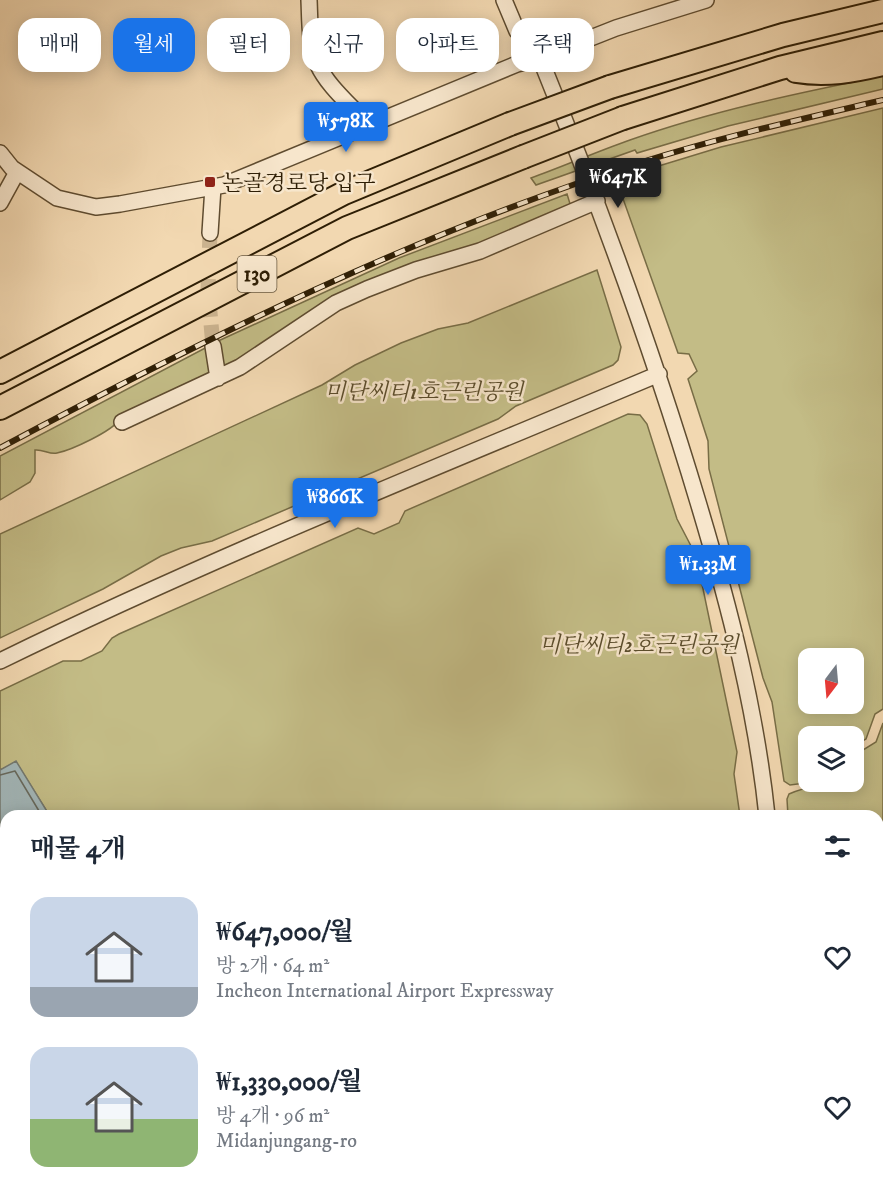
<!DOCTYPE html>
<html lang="ko">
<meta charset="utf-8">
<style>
:root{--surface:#fff;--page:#f6f6f7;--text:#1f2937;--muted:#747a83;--accent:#1a73e8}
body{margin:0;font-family:"IM FELL DW Pica","Noto Serif KR",serif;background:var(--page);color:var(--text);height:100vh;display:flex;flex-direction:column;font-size:22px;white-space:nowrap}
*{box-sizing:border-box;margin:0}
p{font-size:20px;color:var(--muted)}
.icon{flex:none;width:33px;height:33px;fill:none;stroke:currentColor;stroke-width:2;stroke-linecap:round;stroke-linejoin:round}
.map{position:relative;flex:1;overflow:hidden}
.sheet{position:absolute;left:0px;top:810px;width:884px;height:386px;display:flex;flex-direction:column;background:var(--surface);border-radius:18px 18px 0 0;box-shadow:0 3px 15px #0003}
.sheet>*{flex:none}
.top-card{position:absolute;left:18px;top:18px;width:848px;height:54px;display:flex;gap:12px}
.needle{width:39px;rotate:196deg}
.tools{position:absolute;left:798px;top:648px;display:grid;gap:12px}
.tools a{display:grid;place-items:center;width:66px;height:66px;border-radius:12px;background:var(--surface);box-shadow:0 3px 15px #0003;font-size:30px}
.price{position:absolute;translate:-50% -51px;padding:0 14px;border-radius:6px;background:var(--accent);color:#fff;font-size:20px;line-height:39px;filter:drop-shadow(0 2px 3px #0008)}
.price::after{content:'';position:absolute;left:50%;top:36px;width:18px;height:14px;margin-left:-9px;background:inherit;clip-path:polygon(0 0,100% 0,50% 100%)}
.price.current{background:#222;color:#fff}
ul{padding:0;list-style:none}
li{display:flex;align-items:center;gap:18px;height:150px;padding:0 30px}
li span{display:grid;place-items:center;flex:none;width:168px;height:120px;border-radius:18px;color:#555}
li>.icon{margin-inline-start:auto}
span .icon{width:72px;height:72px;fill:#fffc;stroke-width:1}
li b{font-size:26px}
h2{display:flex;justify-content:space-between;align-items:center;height:72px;padding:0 30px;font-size:26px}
.tag{padding:0 21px;border-radius:18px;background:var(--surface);box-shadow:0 3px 15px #0003;font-size:21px;line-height:54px}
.tag.current{background:var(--accent);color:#fff}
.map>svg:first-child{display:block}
</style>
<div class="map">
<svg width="883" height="1195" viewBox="0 0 883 1195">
<rect width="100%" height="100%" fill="#f2d8b1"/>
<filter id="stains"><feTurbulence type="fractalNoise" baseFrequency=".00333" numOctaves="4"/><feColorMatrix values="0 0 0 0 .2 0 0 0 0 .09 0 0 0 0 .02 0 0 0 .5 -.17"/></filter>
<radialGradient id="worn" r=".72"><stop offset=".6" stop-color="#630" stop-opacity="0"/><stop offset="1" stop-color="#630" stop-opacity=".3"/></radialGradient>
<path fill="#c3bc86" stroke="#786d46" stroke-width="1.5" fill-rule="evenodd" d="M883,76V89L728,126L637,153L635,150L536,185L531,178C564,166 596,152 630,140C712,111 798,93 883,76Z
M883,108V709L875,714L866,739L854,746V736H808V782H813L790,785L784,781L772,702L763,678L709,469L708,441L688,379L697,371L689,354L678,353L616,179L721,147ZM808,658H854V704H808Z
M567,194L571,207L286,333L227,366L223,365L216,342L399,258Z
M597,270L621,347L618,360L613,365L516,406L498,419L212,541L181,548L161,556L103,589L0,638V534L322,385L355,365L401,343L438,329L468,323Z
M209,346L210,377L119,420C112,431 72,450 57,453C50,455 43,449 35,450V473L30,482L0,500V456Z
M628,414L640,415L647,424L677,519L691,546L702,584L737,752L734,774L740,816H44L48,813L16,762L0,770V691L63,661H81L102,651L112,638L119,634L358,528L374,534L399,523L405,511Z
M883,723V1195H801V1190H878V816H788L787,799L789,794C807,786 834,782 854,782V758L858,753L876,742Z
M6,842V1112L0,1108V846Z
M117,1190H749L748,1195H124Z"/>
<path fill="#a2b6b8" stroke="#747970" stroke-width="1.5" d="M16,761L48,813L44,816H6V842L0,846V770Z"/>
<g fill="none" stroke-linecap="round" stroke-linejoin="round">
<path stroke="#686a5e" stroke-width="1.5" d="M0,775L15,771L42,816"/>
<path stroke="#cbb38f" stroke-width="15" stroke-dasharray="15 8" stroke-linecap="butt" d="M210,233L208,290L213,346"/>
<g stroke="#5f4c30" stroke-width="18">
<path id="minor" d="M309,0C310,21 309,45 318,65C328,87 353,107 369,126
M504,0L517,31L534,48L540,58C599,204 653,351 698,502C729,605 756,709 767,816
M0,153L12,168L57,198L96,207L120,204L224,185L517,64L540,58L616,28L706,0
M0,203L17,172
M210,233L213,187
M213,346L218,378
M122,422L240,367L336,303L367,289L416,270L480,251L597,201
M0,661C215,556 438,467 659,374
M774,1195L775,1190"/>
</g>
<g stroke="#2e1e05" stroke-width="22">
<path id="major" d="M0,1149L6,1153
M58,1190L66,1195"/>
</g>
<g stroke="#2e1e05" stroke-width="26">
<path id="highway" d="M796,71C826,76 854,71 883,64
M610,87L783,35L883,11
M623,118L780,68L883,43
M0,372L344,193L510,124
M0,408L347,228L523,157"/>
</g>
<use href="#minor" stroke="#f7e6cc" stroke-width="15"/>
<use href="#major" stroke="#f2d8b1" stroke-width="20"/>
<use href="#highway" stroke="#f2d8b1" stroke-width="22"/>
<g stroke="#2e1e05" stroke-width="6">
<path id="rail" d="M0,448C206,338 418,232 642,162C721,137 802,119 883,100"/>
</g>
<use href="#rail" stroke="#f7e6cc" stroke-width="4" stroke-dasharray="11" stroke-linecap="butt"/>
<g stroke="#2e1e05" stroke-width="26" stroke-linecap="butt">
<path id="highway-bridge" d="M510,124L610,87
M523,157L623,118"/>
</g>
<use href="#highway-bridge" stroke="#f2d8b1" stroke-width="22"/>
</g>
<rect fill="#8f2418" stroke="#f7e6cc" stroke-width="2" x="204" y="176" width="12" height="12" rx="3"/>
<g text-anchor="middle" stroke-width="5" stroke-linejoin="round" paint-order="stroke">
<rect fill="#f7e6cc" stroke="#6a5a41" stroke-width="1.5" x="237.5" y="256" width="39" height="36" rx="4.5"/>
<g font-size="21" font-weight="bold" fill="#2e1e05">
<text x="257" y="281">130</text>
</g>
<g font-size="22" fill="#2e1e05" stroke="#f7e6cc" text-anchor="start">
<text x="222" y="190">논골경로당 입구</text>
</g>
<g font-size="22" font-style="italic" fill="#5b4d2c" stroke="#f7e6cc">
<text x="424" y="399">미단씨티1호근린공원</text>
<text x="639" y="652">미단씨티2호근린공원</text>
</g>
</g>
<rect width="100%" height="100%" filter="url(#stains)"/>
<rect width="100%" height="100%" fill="url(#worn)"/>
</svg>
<div class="tools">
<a><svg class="needle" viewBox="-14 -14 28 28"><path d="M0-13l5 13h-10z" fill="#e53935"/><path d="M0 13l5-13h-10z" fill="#747a83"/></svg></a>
<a><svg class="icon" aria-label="layers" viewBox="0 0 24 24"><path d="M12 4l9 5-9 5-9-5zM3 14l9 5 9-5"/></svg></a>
</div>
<b class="price" style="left:346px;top:153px">₩578K</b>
<b class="price current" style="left:618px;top:209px">₩647K</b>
<b class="price" style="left:335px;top:529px">₩866K</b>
<b class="price" style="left:708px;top:596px">₩1.33M</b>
<div class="top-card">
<a class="tag">매매</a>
<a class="tag current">월세</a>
<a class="tag">필터</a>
<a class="tag">신규</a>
<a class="tag">아파트</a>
<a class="tag">주택</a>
</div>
<section class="sheet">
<h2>매물 4개<svg class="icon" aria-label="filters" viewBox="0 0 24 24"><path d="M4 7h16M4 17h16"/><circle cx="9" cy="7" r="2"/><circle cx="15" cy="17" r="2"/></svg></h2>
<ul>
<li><span style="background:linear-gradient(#c9d6e8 75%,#9aa5b1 0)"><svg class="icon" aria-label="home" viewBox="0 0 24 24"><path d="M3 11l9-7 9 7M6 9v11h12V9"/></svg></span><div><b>₩647,000/월</b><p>방 2개 · 64 m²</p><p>Incheon International Airport Expressway</p></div><svg class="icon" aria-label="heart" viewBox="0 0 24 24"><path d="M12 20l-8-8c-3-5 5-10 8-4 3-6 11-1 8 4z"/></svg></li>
<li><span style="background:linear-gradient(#c9d6e8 60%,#8fb573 0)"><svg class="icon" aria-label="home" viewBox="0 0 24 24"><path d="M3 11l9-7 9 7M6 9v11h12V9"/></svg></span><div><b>₩1,330,000/월</b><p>방 4개 · 96 m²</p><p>Midanjungang-ro</p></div><svg class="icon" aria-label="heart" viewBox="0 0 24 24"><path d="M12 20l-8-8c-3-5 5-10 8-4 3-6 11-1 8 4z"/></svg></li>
</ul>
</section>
</div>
